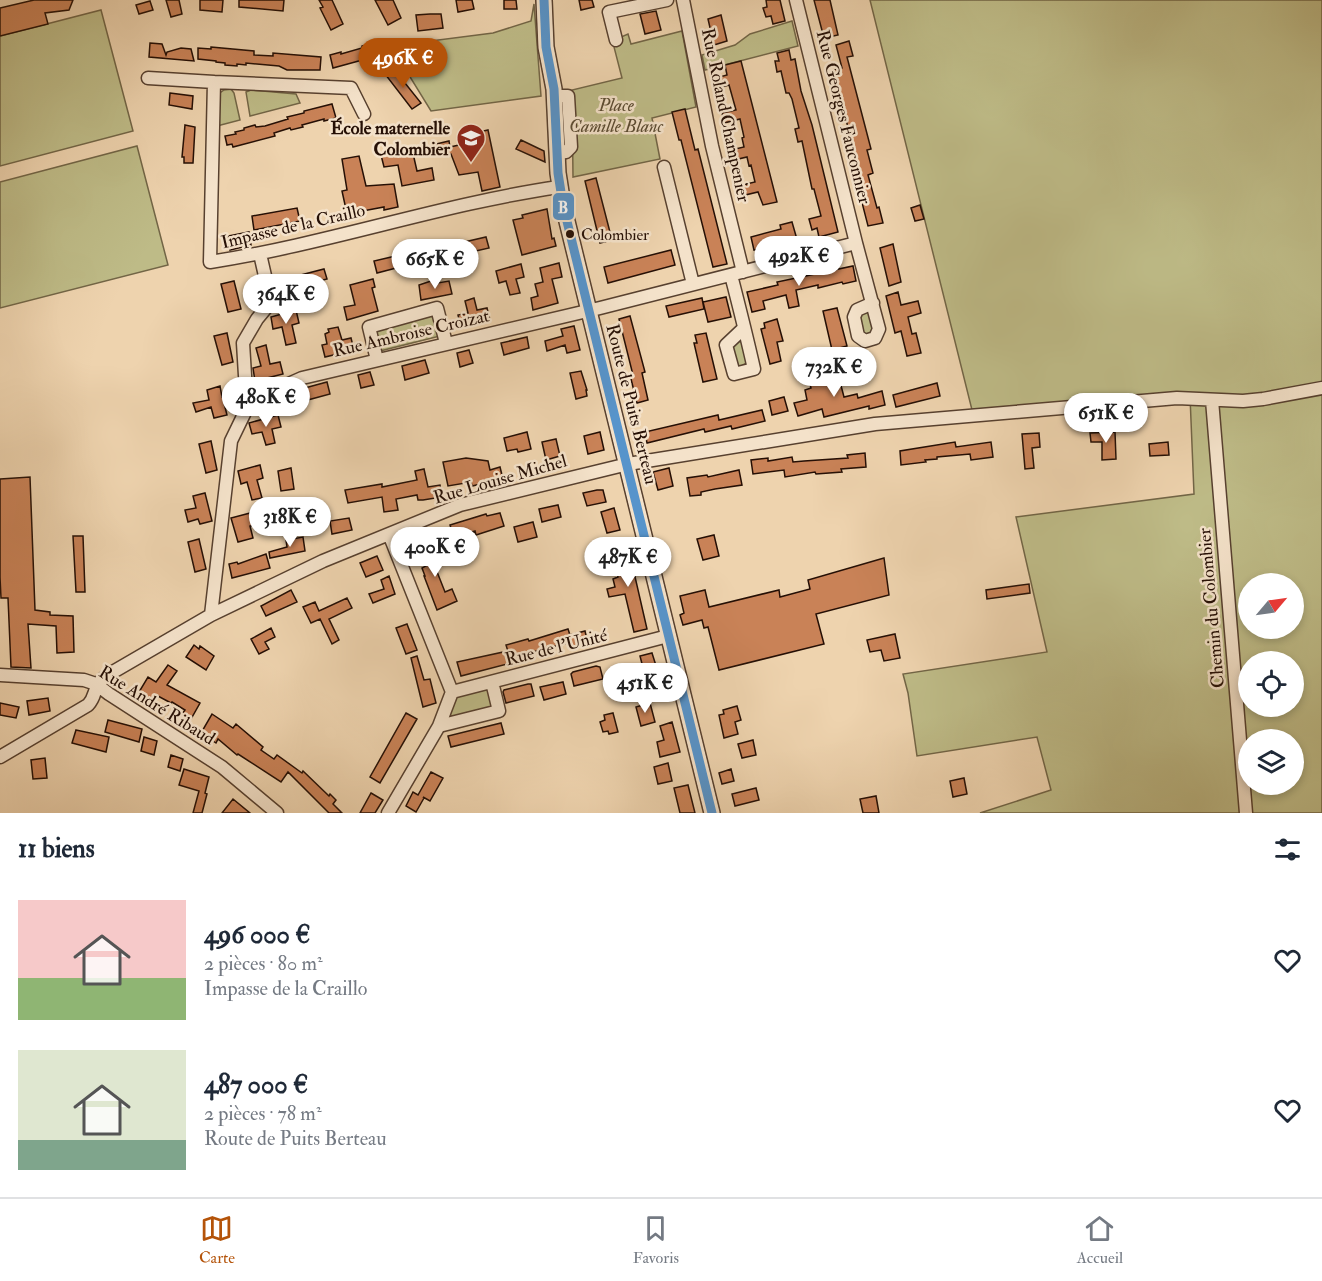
<!DOCTYPE html>
<html lang="fr">
<meta charset="utf-8">
<style>
:root{--surface:#fff;--page:#f2f2f3;--text:#1f2937;--muted:#747a83;--line:#e0e1e3;--accent:#b45309}
body{margin:0;font-family:"IM FELL Double Pica",serif;background:var(--page);color:var(--text);height:100vh;display:flex;flex-direction:column;font-size:22px;white-space:nowrap}
*{box-sizing:border-box;margin:0}
p{font-size:20px;color:var(--muted)}
.icon{flex:none;width:33px;height:33px;fill:none;stroke:currentColor;stroke-width:2;stroke-linecap:round;stroke-linejoin:round}
.map{position:relative;height:813px;overflow:hidden}
.details{display:flex;flex-direction:column;background:var(--surface);flex:1}
.details>*{flex:none}
.needle{width:39px;rotate:61deg}
.fabs{position:absolute;left:1238px;top:573px;display:grid;gap:12px}
.fabs a{display:grid;place-items:center;width:66px;height:66px;border-radius:50%;background:var(--surface);box-shadow:0 3px 9px #0003;font-size:30px}
.price{position:absolute;translate:-50% -51px;padding:0 14px;border-radius:21px;background:#fff;color:#222;font-size:20px;line-height:39px;filter:drop-shadow(0 2px 3px #0008)}
.price::after{content:'';position:absolute;left:50%;top:36px;width:18px;height:14px;margin-left:-9px;background:inherit;clip-path:polygon(0 0,100% 0,50% 100%)}
.price.current{background:var(--accent);color:#fff}
ul{padding:0;list-style:none}
li{display:flex;align-items:center;gap:18px;height:150px;padding:0 18px}
li span{display:grid;place-items:center;flex:none;width:168px;height:120px;border-radius:0px;color:#555}
li>.icon{margin-inline-start:auto}
span .icon{width:72px;height:72px;fill:#fffc;stroke-width:1}
li b{font-size:26px}
h2{display:flex;justify-content:space-between;align-items:center;height:72px;padding:0 18px;font-size:26px}
.tabs{display:flex;justify-content:space-around;align-items:center;height:84px;border-top:2px solid var(--line);background:var(--surface);font-size:16px;color:var(--muted)}
.tabs a{display:grid;justify-items:center;gap:3px}
.tabs .current{color:var(--accent)}
.map>svg:first-child{display:block}
</style>
<div class="map">
<svg width="1322" height="813" viewBox="0 0 1322 813">
<rect width="100%" height="100%" fill="#eed3ae"/>
<filter id="stains"><feTurbulence type="fractalNoise" baseFrequency=".00333" numOctaves="4"/><feColorMatrix values="0 0 0 0 .2 0 0 0 0 .09 0 0 0 0 .02 0 0 0 .5 -.17"/></filter>
<radialGradient id="worn" r=".72"><stop offset=".6" stop-color="#630" stop-opacity="0"/><stop offset="1" stop-color="#630" stop-opacity=".3"/></radialGradient>
<path fill="#bebb87" stroke="#726546" stroke-width="1.5" fill-rule="evenodd" d="M870,0H1322V813H980L1051,790L1037,737L917,756L908,693L903,674L1047,652L1016,517L1194,494L1190,396L973,414ZM1248,584H1293V628H1248ZM1248,662H1293V706H1248ZM1248,740H1293V784H1248Z
M534,4L541,96L431,111L391,46L493,33L531,21Z
M101,10L133,131L0,166V36Z
M792,21L798,46L705,70L702,55L735,45L750,34Z
M682,31L696,107L652,118L660,159L573,177L572,90L622,78L614,47L621,37L628,34L631,44Z
M231,89L234,93L240,120L217,126V95L224,90Z
M251,90L296,94L300,103L250,116L246,92Z
M137,146L168,265L0,308V182Z
M865,311L869,313L874,329L872,333L863,335L859,313Z
M434,312L440,336L380,351L374,329Z
M739,341L744,343L748,362L740,367L737,366L732,348Z
M488,689L493,707L448,718L457,697Z"/>
<path fill="#c98257" stroke="#250f05" stroke-width="1.5" d="M34,0H73L69,10L45,13L48,24L0,36V8Z
M166,0H179L182,14L171,17Z
M200,0H223L222,12L200,10Z
M239,0H284L283,11L239,7Z
M319,0H332L343,24L331,30L320,8L323,7Z
M375,0H393L401,18L388,25Z
M456,0H472L474,9L458,12Z
M504,0H516L517,9H504Z
M579,0H592L594,7L581,10Z
M766,0H780L785,21L773,24L771,16L766,17L763,8L767,7Z
M814,0H830L838,35L824,38Z
M150,1L153,10L139,14L136,5Z
M656,11L661,30L645,34L640,14Z
M430,14H441L443,28L418,31L416,15Z
M721,15L727,41L714,45L708,19Z
M849,41L853,56L847,57L871,149L867,150L873,173L868,175L877,208L879,207L883,223L868,226L858,187L862,185L834,70L842,68L836,45Z
M150,43L162,44L166,55L167,52L181,48L191,49L194,61L149,57Z
M373,43L377,56L333,68L330,55L341,52V54L362,48V46Z
M211,47L254,51V55L273,56V53L321,57L320,70H287L279,66L246,63V65L237,64V66L225,65V63L216,62V61L198,59V48L211,49Z
M789,50L791,60L795,59L801,91L812,125L838,232L819,237L817,228L812,230L809,219L821,216L814,189H812L802,141L798,142L795,129L799,128L792,99L789,93H786L781,71L777,72L775,61H779L777,53Z
M741,61L777,202L763,205L758,192L741,196L738,186L755,182L751,165L749,166L747,157L734,160L731,150L744,147L742,138L744,137L740,119L724,123L722,113L736,110L729,85L718,88L716,78L727,75L725,65Z
M393,68L421,103L412,109L385,74Z
M170,93L193,96L192,109L169,105Z
M332,104L336,118L324,121V119L302,125L303,127L291,130L290,128L274,133L275,136L233,147L232,144L227,145L225,136L236,134L235,132L244,130V128L255,125L256,127L265,126L288,119L287,117L304,113V111Z
M685,109L695,150L698,149L727,264L713,267L681,140H679L672,112Z
M185,125L195,127L193,163H184V157H182Z
M488,130L500,187L482,191L478,172L459,175L451,154L439,156L436,144L449,141L450,147L477,141L475,133Z
M521,140L544,151L545,162L516,149Z
M412,149L417,171L432,168L434,180L402,186L398,165L384,167L381,155Z
M359,156L366,186L394,184L398,207L384,210V207L347,214L342,191L347,190L342,159Z
M596,178L612,240L600,243L585,181Z
M920,205L924,219L915,221L911,208Z
M297,208L300,221L254,230L252,216Z
M547,209L552,239L554,238L556,246L522,255L513,220L523,218L522,215Z
M792,222L798,243L785,245L784,243L754,250L751,237L781,229L780,225Z
M249,232L251,245L230,250L228,236Z
M486,237L489,248L454,256L451,245Z
M893,244L901,282L889,286L880,248Z
M671,250L675,265L608,283L604,267Z
M400,255L404,266L377,273L374,261Z
M559,263L562,277L552,279L558,303L533,310L531,298L538,296L535,284L543,282L540,268Z
M521,264L524,277L516,279L520,293L510,295L506,281L499,283L496,271Z
M853,266L856,281L843,284L842,282L818,288V285L796,290L799,306L789,308L786,295L763,301L765,309L752,312L747,292L778,285L777,282Z
M324,269L327,279L292,288L289,278Z
M373,279L375,287L372,288L378,311L347,320L344,307L355,305L350,285Z
M437,279L438,283L449,281L452,294L421,300L419,285Z
M234,281L241,309L228,312L221,284Z
M898,292L901,305L918,301L921,313L908,317L912,334L916,333L921,353L907,356L901,331L895,333L886,296Z
M726,297L731,317L708,322L703,302Z
M474,298L477,310L487,308L490,320L461,327L458,315L468,313L465,301Z
M702,298L704,309L669,317L666,306Z
M837,308L847,346L832,350L823,311Z
M296,310L299,323L292,325L296,343L286,345L282,327L273,329L271,317Z
M630,316L645,372L642,373L648,400L637,403L630,375H633L619,319Z
M777,319L783,341L777,342L781,361L770,364L761,329L765,328L764,323Z
M574,326L580,350L567,353L565,345L547,351L545,341L563,336L561,329Z
M338,327L342,340L351,338L354,350L325,357L322,345L327,344L325,334L329,332L328,329Z
M227,333L233,362L222,365L214,336Z
M706,333L717,379L703,382L694,343H697L695,335Z
M527,337L529,348L504,355L501,343Z
M266,345L270,364L280,362L283,374L255,381L253,368L261,366L256,348Z
M469,350L473,363L460,367L457,353Z
M425,360L429,373L405,380L402,366Z
M581,371L587,390H586L587,396L576,399L570,373Z
M370,372L374,385L361,388L358,375Z
M838,374L844,397L857,394L858,398L882,391L885,405L869,409V406L824,417L822,409L798,416L794,403L807,400L805,390L811,388L809,380Z
M327,382L330,394L304,401L301,389Z
M937,383L940,396L896,407L893,395Z
M220,386L222,397L229,396L231,401L224,403L227,415L214,418L211,407L196,412L193,403L209,400L207,390Z
M784,397L788,411L772,415L769,401Z
M762,410L765,421L732,429L731,426L705,432L704,429L647,443L645,432L718,415L719,420Z
M278,415L281,427L272,429L275,443L266,445L262,432L252,434L249,423Z
M527,432L531,449L518,452L517,449L507,451L504,438Z
M600,432L604,450L588,454L584,436Z
M1115,432L1116,459L1102,460V442H1091L1090,433Z
M1039,433L1040,447L1032,448L1034,468L1025,469L1022,434Z
M556,439L560,456L546,460L542,442Z
M211,441L217,470L206,473L199,444Z
M955,442L956,447L991,442L993,457L971,460L970,454L937,457V459L925,460L926,462L901,465L900,451Z
M1168,442L1169,455L1150,456L1149,444Z
M865,453L866,467L841,469L842,472L816,474L815,472L785,477L784,470L753,474L751,460L768,458V461L792,457L793,462L804,461L848,458L847,455Z
M466,458L488,461L490,470L500,467L503,479L472,486L471,482L448,486L443,462Z
M260,465L263,478L257,480L262,498L252,500L247,482L241,484L238,471Z
M291,468L294,489L281,491L278,471Z
M669,468L673,486L658,490L653,472Z
M424,469L428,487L440,485L442,497L423,500H418L417,495L396,499L398,510L384,512L382,497L348,503L345,490L382,484V487L417,480L415,471Z
M739,470L742,485L715,489L701,492V495L690,496L687,478L707,475L708,477Z
M30,477L35,610L50,612V615L73,616L74,652L57,653L56,626L28,624L31,668L11,667L8,598H1L0,577V479Z
M597,490H603L606,502L587,506L583,493Z
M205,493L212,521L200,524L198,519L188,522L185,510L196,508L193,496Z
M558,505L561,517L542,522L539,509Z
M614,508L620,530L607,533L601,512Z
M254,512L257,525L250,526L253,538L238,542L231,518Z
M500,513L504,526L476,535L475,531L454,538L450,525L486,514L487,516Z
M349,518L352,530L332,534L330,521Z
M533,522L537,537L518,542L514,527Z
M714,535L719,556L703,560L697,539Z
M73,536H83L85,592H76Z
M303,537L305,551L270,558L269,552L287,547L286,540Z
M428,538L436,558L432,559L445,592L452,589L457,601L437,610L424,576H425L422,568L426,566L417,543Z
M199,539L206,569L195,572L188,542Z
M624,545L630,568H633L647,629L634,632L625,594L609,597L607,589L615,587L613,579L618,577L611,548Z
M266,554L270,568L232,578L229,564L237,562L238,564Z
M377,556L383,570L366,577L360,563Z
M884,558L889,595L816,614L824,644L719,670L708,627L704,628L702,620L683,625L680,615L684,613L680,596L705,590L709,607L779,590L780,597L810,589L808,580Z
M389,576L395,594L373,603L369,594L384,589L381,580Z
M1029,584L1030,593L987,599L986,590Z
M291,590L297,602L266,616L261,606Z
M347,598L352,608L329,619L339,640L332,644L320,619L311,623L303,607L315,602L319,611Z
M407,624L417,650L406,654L396,628Z
M271,628L275,637L265,642L269,649L259,654L251,639Z
M568,629L570,635L585,631L588,644L572,648L571,642L510,658L506,645L528,639L529,641Z
M895,634L900,658L884,661L881,650L870,652L867,640Z
M194,645L199,649L200,646L214,656L206,670L186,657Z
M508,651L511,663L461,676L457,662Z
M652,653L663,688L649,691L640,656Z
M417,656L424,680L430,679L436,703L423,707L411,658Z
M168,665L177,671L167,685L200,703L191,719L182,714L185,710L172,702L171,703L158,696L157,698L154,696L151,700L139,692L148,677L156,682Z
M596,666L600,667L603,679L574,686L571,674L573,672Z
M563,682L566,694L544,700L540,687Z
M528,684H531L534,696L506,703L503,692L504,690Z
M48,698L50,711L29,715L27,701Z
M0,703L19,707L16,718L0,715Z
M650,703L655,722L641,726L636,707Z
M737,706L741,720L735,722L738,734L724,738L719,715L724,714L723,710Z
M406,713L417,719L380,783L370,777Z
M613,713L618,732L609,734L608,731L603,732L600,722L605,720L604,715Z
M212,714L233,728L236,724L263,747L261,750L274,759L277,755L302,773L303,771L329,796L330,794L336,800L333,804L342,813H329L288,772L281,782L238,754L237,755L218,739L216,743L201,733Z
M108,720L142,729L139,742L105,732Z
M672,722L680,752L660,757L657,742L664,740L660,726Z
M501,723L504,734L451,747L448,736Z
M76,730L109,737L106,752L72,743Z
M144,737L157,741L154,755L141,751Z
M753,740L756,755L742,758L738,744Z
M171,755L183,759L180,771L168,767Z
M45,758L47,778L33,779L31,760Z
M668,763L672,781L658,784L654,767Z
M184,769L209,777L205,793L207,794L202,813H193L199,791L179,785Z
M731,769L734,781L722,784L719,773Z
M431,772L443,778L430,801L423,797L424,798L416,812L406,806L413,792L418,795Z
M964,778L967,794L953,797L950,781Z
M688,785L695,813H680L674,788Z
M756,788L759,800L735,806L732,794Z
M371,793L383,800L375,813H360Z
M876,796L879,813H863L860,799Z
M233,799L250,813H222Z"/>
<g fill="none" stroke-linecap="round" stroke-linejoin="round">
<g stroke="#57402f" stroke-width="15">
<path id="minor" d="M683,0L712,146L743,272
M616,40L609,12L667,0
M148,78L214,82
M554,96H568L571,147L566,152L557,153
M364,114L351,88L214,82L210,262C328,244 441,204 559,187
M664,167L693,284
M856,243L879,329L875,338L865,341L858,336L854,317L857,310L873,303
M731,275C739,306 747,338 754,369L734,374L726,345L744,328
M271,302L307,293
M377,360L369,327L437,308L446,343
M1212,400L1246,813
M247,408L243,343L257,319L271,302L260,254
M389,534L452,692
M211,615L231,441L247,408L273,391L302,378L600,308L856,243L796,0
M0,675L84,680L96,684L109,694L222,767L277,813
M439,726L499,711L492,682
M0,757L88,705C98,694 91,688 106,676L211,615L323,561L460,505L628,464L875,424L1177,398L1243,401L1263,399L1322,388
M388,813L439,726L452,692L668,636"/>
</g>
<g stroke="#57402f" stroke-width="18">
<path id="tertiary" d="M544,0L546,47L554,89L558,173L563,205L712,813"/>
</g>
<use href="#minor" stroke="#f4e2ca" stroke-width="12"/>
<use href="#tertiary" stroke="#f4e2ca" stroke-width="15"/>
<g stroke="#f4e2ca" stroke-width="14">
<path id="bus-1" d="M544,0L546,47L554,89L558,173L563,205L712,813"/>
</g>
<use href="#bus-1" stroke="#5794cb" stroke-width="9"/>
</g>
<defs>
<g id="school-pin" transform="scale(1.5)"><path d="M0 17L-7.5 6A9.5 9.5 0 1 1 7.5 6Z" fill="#8f2418" stroke="#f4e2ca"/><path d="M0-5L7-2L0 1L-7-2ZM-4 1L0 2.5L4 1V4Q0 6-4 4Z" fill="#fff"/></g>
</defs>
<g fill-rule="evenodd">
<use href="#school-pin" x="471" y="138"/>
</g>
<circle fill="#250f05" stroke="#f4e2ca" stroke-width="2" cx="570" cy="234" r="5"/>
<g text-anchor="middle" stroke-width="5" stroke-linejoin="round" paint-order="stroke">
<g font-size="16" fill="#250f05" stroke="#f4e2ca" text-anchor="start">
<text x="581" y="240">Colombier</text>
</g>
<g font-size="18" font-style="italic" fill="#5b4b32" stroke="#f4e2ca">
<text x="616" y="111">Place<tspan x="616" dy="21">Camille Blanc</tspan></text>
</g>
<g font-size="18" fill="#250f05" stroke="#f4e2ca">
<text transform="translate(726 115) rotate(78)" y="6">Rue Roland Champenier</text>
<text transform="translate(844 117) rotate(76)" y="6">Rue Georges Fauconnier</text>
<text transform="translate(293 226) rotate(-13)" y="6">Impasse de la Craillo</text>
<text transform="translate(411 333) rotate(-13)" y="6">Rue Ambroise Croizat</text>
<text transform="translate(632 404) rotate(76)" y="6">Route de Puits Berteau</text>
<text transform="translate(500 479) rotate(-16)" y="6">Rue Louise Michel</text>
<text transform="translate(1211 608) rotate(-95)" y="6">Chemin du Colombier</text>
<text transform="translate(556 647) rotate(-14)" y="6">Rue de l'Unité</text>
<text transform="translate(157 705) rotate(32)" y="6">Rue André Ribaud</text>
</g>
<g font-size="18" font-weight="bold" fill="#250f05" stroke="#f4e2ca" text-anchor="end">
<text x="450" y="134">École maternelle<tspan x="450" dy="21">Colombier</tspan></text>
</g>
</g>
<rect stroke="#f4e2ca" stroke-width="2" x="552" y="192" width="23" height="29" rx="6" fill="#5794cb"/>
<g font-size="16" text-anchor="middle" font-weight="bold" fill="#fff">
<text x="563" y="213">B</text>
</g>
<rect width="100%" height="100%" filter="url(#stains)"/>
<rect width="100%" height="100%" fill="url(#worn)"/>
</svg>
<div class="fabs">
<a><svg class="needle" viewBox="-14 -14 28 28"><path d="M0-13l5 13h-10z" fill="#e53935"/><path d="M0 13l5-13h-10z" fill="#747a83"/></svg></a>
<a><svg class="icon" aria-label="locate" viewBox="0 0 24 24"><circle cx="12" cy="12" r="6"/><path d="M12 2v4M12 18v4M2 12h4M18 12h4"/></svg></a>
<a><svg class="icon" aria-label="layers" viewBox="0 0 24 24"><path d="M12 4l9 5-9 5-9-5zM3 14l9 5 9-5"/></svg></a>
</div>
<b class="price current" style="left:403px;top:89px">496K €</b>
<b class="price" style="left:799px;top:287px">492K €</b>
<b class="price" style="left:435px;top:290px">665K €</b>
<b class="price" style="left:286px;top:325px">364K €</b>
<b class="price" style="left:834px;top:398px">732K €</b>
<b class="price" style="left:266px;top:428px">480K €</b>
<b class="price" style="left:1106px;top:444px">651K €</b>
<b class="price" style="left:290px;top:548px">318K €</b>
<b class="price" style="left:435px;top:578px">400K €</b>
<b class="price" style="left:628px;top:588px">487K €</b>
<b class="price" style="left:645px;top:714px">451K €</b>
</div>
<section class="details">
<h2>11 biens<svg class="icon" aria-label="filters" viewBox="0 0 24 24"><path d="M4 7h16M4 17h16"/><circle cx="9" cy="7" r="2"/><circle cx="15" cy="17" r="2"/></svg></h2>
<ul>
<li><span style="background:linear-gradient(#f6c9c9 65%,#8fb573 0)"><svg class="icon" aria-label="home" viewBox="0 0 24 24"><path d="M3 11l9-7 9 7M6 9v11h12V9"/></svg></span><div><b>496 000 €</b><p>2 pièces · 80 m²</p><p>Impasse de la Craillo</p></div><svg class="icon" aria-label="heart" viewBox="0 0 24 24"><path d="M12 20l-8-8c-3-5 5-10 8-4 3-6 11-1 8 4z"/></svg></li>
<li><span style="background:linear-gradient(#dfe7d0 75%,#7fa58c 0)"><svg class="icon" aria-label="home" viewBox="0 0 24 24"><path d="M3 11l9-7 9 7M6 9v11h12V9"/></svg></span><div><b>487 000 €</b><p>2 pièces · 78 m²</p><p>Route de Puits Berteau</p></div><svg class="icon" aria-label="heart" viewBox="0 0 24 24"><path d="M12 20l-8-8c-3-5 5-10 8-4 3-6 11-1 8 4z"/></svg></li>
</ul>
</section>
<nav class="tabs">
<a class="current"><svg class="icon" aria-label="map" viewBox="0 0 24 24"><path d="M3 6l6-2 6 2 6-2v14l-6 2-6-2-6 2zM9 4v14M15 6v14"/></svg>Carte</a>
<a><svg class="icon" aria-label="saved" viewBox="0 0 24 24"><path d="M7 4h10v16l-5-4-5 4z"/></svg>Favoris</a>
<a><svg class="icon" aria-label="home" viewBox="0 0 24 24"><path d="M3 11l9-7 9 7M6 9v11h12V9"/></svg>Accueil</a>
</nav>
